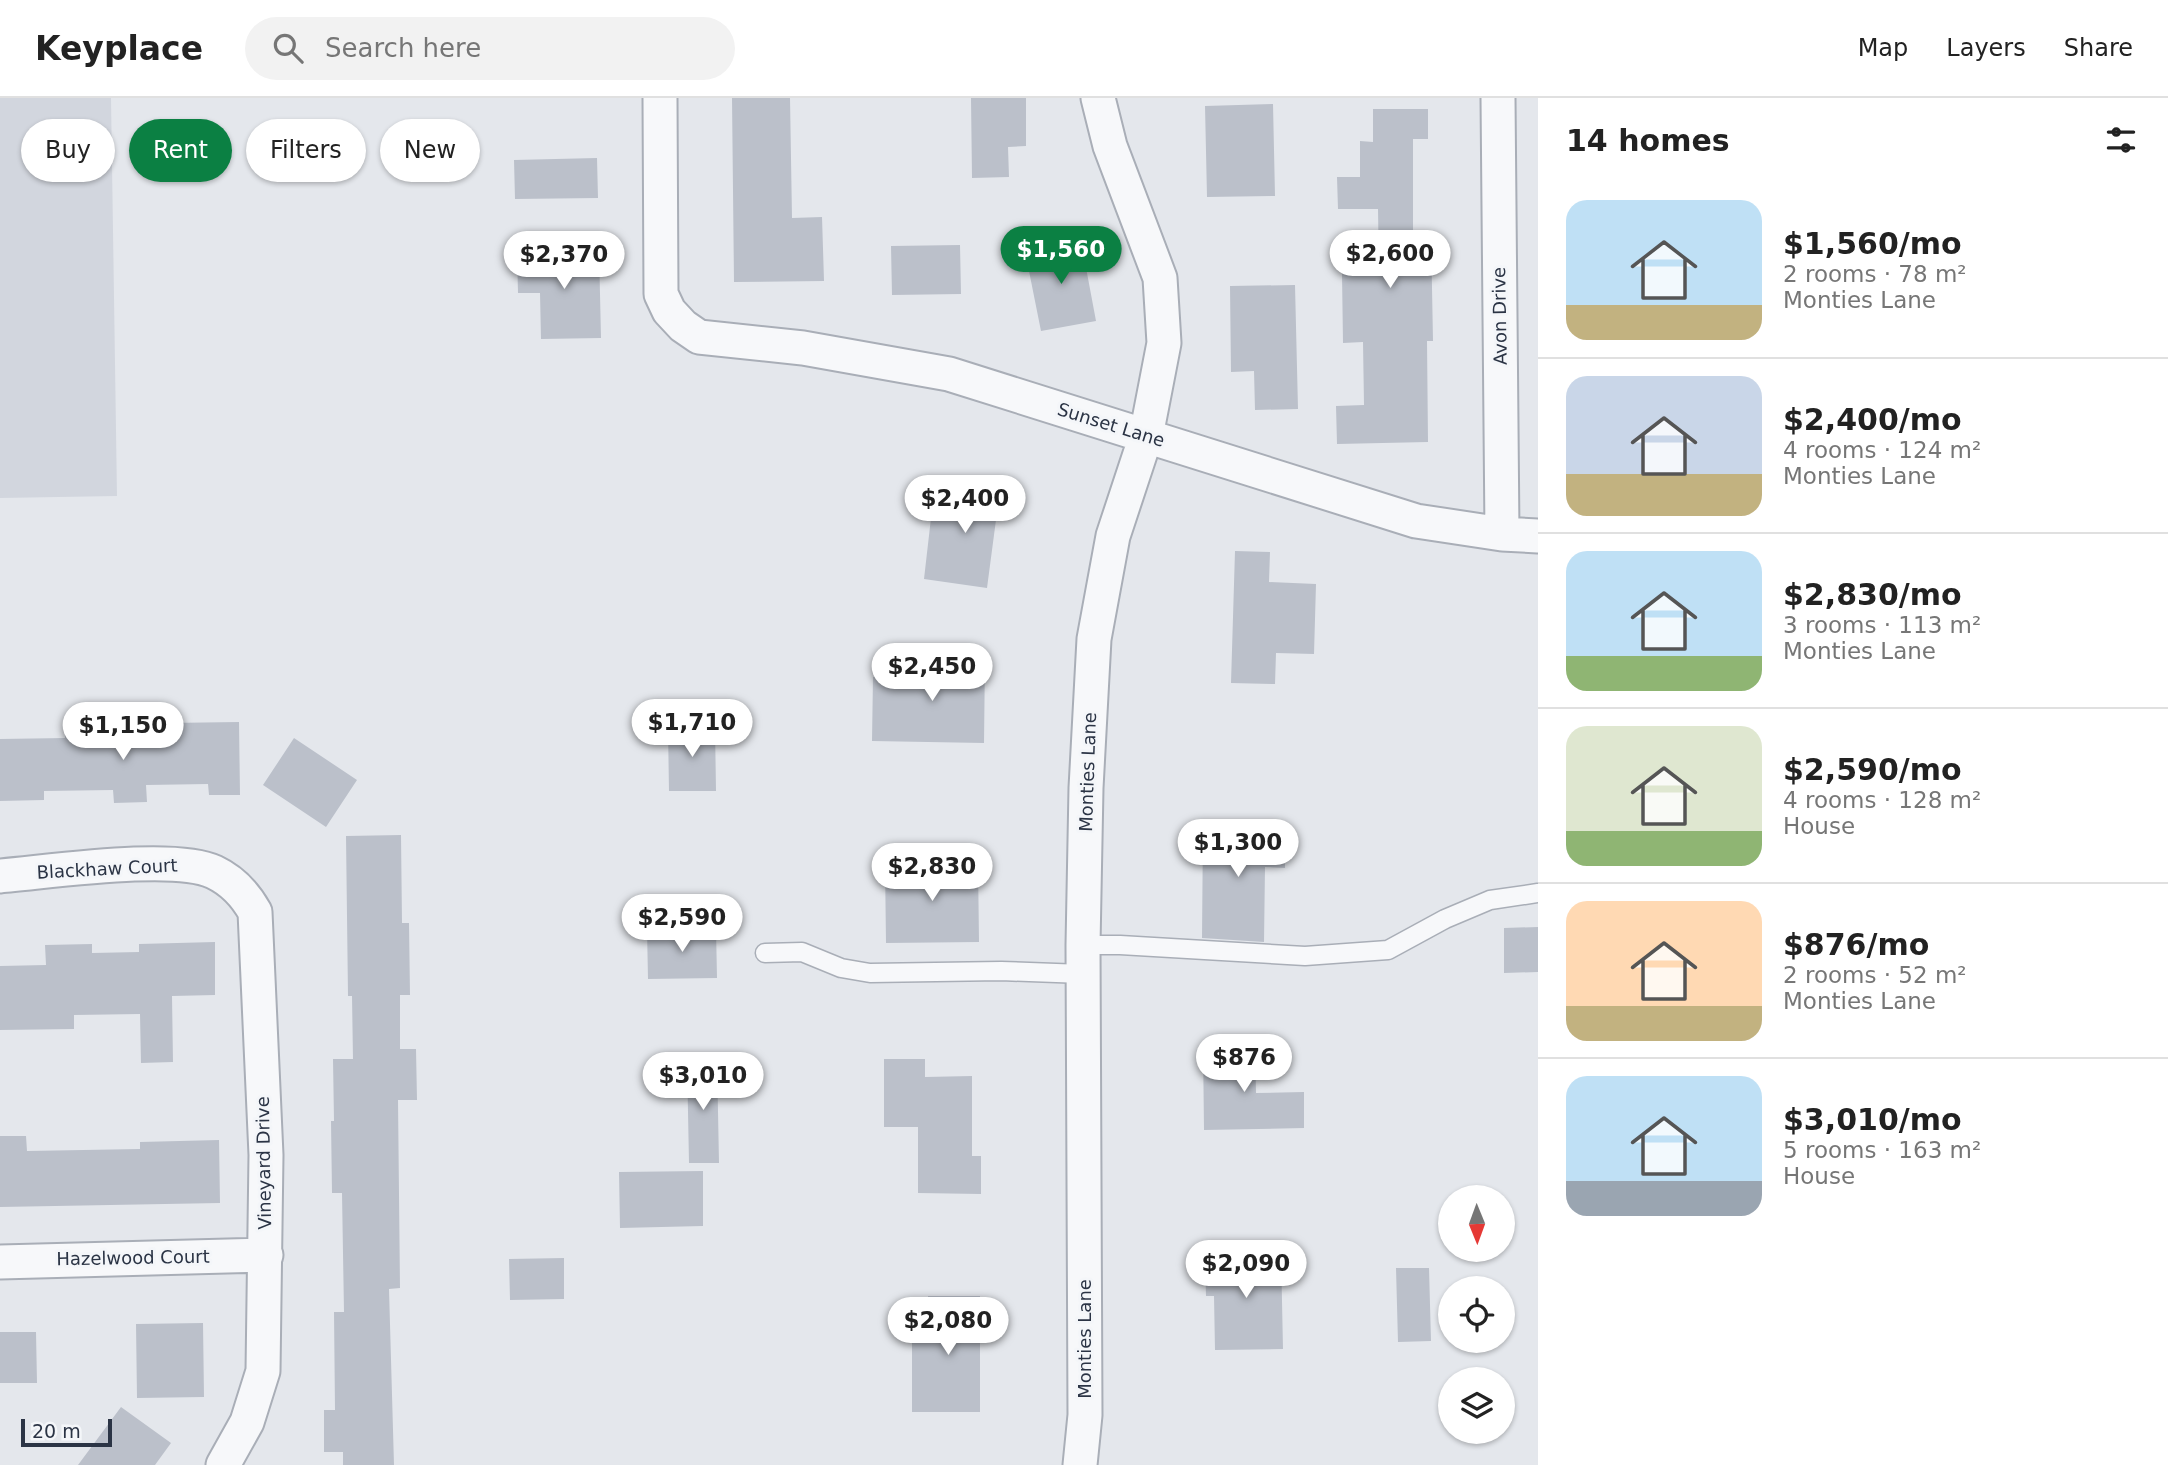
<!DOCTYPE html>
<meta charset="utf-8">
<style>
:root{--surface:#fff;--page:#f2f2f2;--text:#222;--muted:#767676;--line:#e0e0e0;--accent:#0b8043}
body{margin:0;font-family:"DejaVu Sans",sans-serif;background:var(--page);color:var(--text);height:100vh;display:flex;flex-direction:column;font-size:26px;white-space:nowrap}
*{box-sizing:border-box;margin:0}
p{font-size:23px;color:var(--muted)}
.icon{flex:none;width:38px;height:38px;fill:none;stroke:currentColor;stroke-width:2;stroke-linecap:round;stroke-linejoin:round}
.map{position:relative;flex:1;overflow:hidden}
.details{display:flex;flex-direction:column;background:var(--surface);width:630px}
.details>*{flex:none}
.guide{position:absolute;left:21px;top:21px;width:665px;height:63px;display:flex;gap:14px}
.needle{width:46px;rotate:179deg}
.fabs{position:absolute;left:1438px;top:1087px;display:grid;gap:14px}
.fabs a{display:grid;place-items:center;width:77px;height:77px;border-radius:50%;background:var(--surface);box-shadow:0 2px 5px #0004;font-size:35px}
.scale{position:absolute;left:21px;bottom:18px;width:91px;box-sizing:border-box;padding-left:7px;border:4px solid #2b3445;border-top:0;font-size:19px;line-height:24px;white-space:nowrap;color:#2b3445;-webkit-text-stroke:5px #f4f6f9;paint-order:stroke}
.price{position:absolute;translate:-50% -60px;padding:0 16px;border-radius:24px;background:#fff;color:#222;font-size:23px;line-height:46px;filter:drop-shadow(0 2px 4px #0008)}
.price::after{content:'';position:absolute;left:50%;top:42px;width:21px;height:16px;margin-left:-10px;background:inherit;clip-path:polygon(0 0,100% 0,50% 100%)}
.price.current{background:var(--accent);color:#fff}
ul{padding:0;list-style:none}
li{display:flex;align-items:center;gap:21px;height:175px;padding:0 28px}
li+li{border-top:2px solid var(--line)}
li span{display:grid;place-items:center;flex:none;width:196px;height:140px;border-radius:21px;color:#555}
li>.icon{margin-inline-start:auto}
span .icon{width:84px;height:84px;fill:#fffc;stroke-width:1}
li b{font-size:30px}
h2{display:flex;justify-content:space-between;align-items:center;height:84px;padding:0 28px;font-size:30px}
.chip{padding:0 24px;border-radius:32px;background:var(--surface);box-shadow:0 2px 5px #0004;font-size:24px;line-height:63px}
.chip.current{background:var(--accent);color:#fff}
header{display:flex;align-items:center;gap:42px;box-sizing:border-box;height:98px;padding:0 35px;background:var(--surface);border-bottom:2px solid var(--line)}
header strong{font-size:33px}
nav{display:flex;gap:38px;margin-inline-start:auto;font-size:24px}
.search{width:490px;height:63px;background:var(--page);display:flex;align-items:center;gap:18px;box-sizing:border-box;padding:0 24px;border-radius:38px;color:var(--muted);font-size:26px}
main{display:flex;flex:1;min-height:0}
.map>svg:first-child{display:block}
</style>
<header>
<strong>Keyplace</strong>
<div class="search"><svg class="icon" aria-label="search" viewBox="0 0 24 24"><circle cx="10" cy="10" r="6"/><path d="M15 15l6 6"/></svg>Search here</div>
<nav><a>Map</a><a>Layers</a><a>Share</a></nav>
</header>
<main>
<div class="map">
<svg width="1538" height="1367" viewBox="0 0 1538 1367">
<rect width="100%" height="100%" fill="#e4e7ec"/>
<path fill="#d2d6de" d="M0,0H111L117,398L0,400Z"/>
<path fill="#bbc0ca" d="M732,0H790L792,120L822,119L824,183L734,184Z
M971,0H1026V48L1008,49L1009,79L972,80Z
M1273,6L1275,98L1207,99L1205,8Z
M1373,11H1428V41H1413V137L1431,136L1433,243H1427L1428,344L1337,346L1336,308L1364,307L1363,244L1343,245L1342,176L1379,175L1378,111H1338L1337,79H1360V43L1373,44Z
M597,60L598,100L515,101L514,62Z
M1081,143L1096,223L1041,233L1025,153Z
M960,147L961,196L892,197L891,148Z
M599,152L601,240L541,241L540,195H518L517,154Z
M1295,187L1298,311L1255,312L1254,273L1231,274L1230,188Z
M954,378L1001,384L987,490L924,481L931,420L948,422Z
M1235,453L1270,454L1269,484L1316,486L1314,556L1276,555L1275,586L1231,585Z
M924,558L985,559L984,645L872,643L873,579H924Z
M239,624L240,697H209L208,686L146,687L147,704L114,705L113,692L44,693V702L0,703V641L65,640V634L168,632V625Z
M715,629L716,693H669L668,630Z
M294,640L357,682L326,729L263,687Z
M1203,727L1285,728V770L1265,769L1264,844L1202,840Z
M401,737L402,825H409L410,897H400V951H416L417,1002H398L400,1190L389,1191L394,1367H343V1354H324V1312H335L334,1214H344L342,1095H332L331,1023H334L333,961H353L352,898H348L346,738Z
M978,765L979,844L886,845L885,766Z
M1538,829V874L1504,875V830Z
M716,830L717,880L648,881L647,831Z
M215,844V897L172,898L173,964L141,965L140,916L74,917V931L0,932V868L46,867L45,847L92,846V855L139,854V846Z
M1255,946L1256,995L1304,994V1030L1204,1032L1203,947Z
M884,961H925V979L972,978V1058H981V1096L918,1095V1029H884Z
M717,962L719,1065H689L687,963Z
M0,1038H26L27,1053L140,1051V1044L219,1042L220,1105L0,1109Z
M703,1073V1128L620,1130L619,1074Z
M1281,1155L1283,1251L1215,1252L1214,1198H1206L1205,1156Z
M564,1160V1201L510,1202L509,1161Z
M1396,1170H1429L1431,1243L1398,1244Z
M928,1198H980V1314H912V1227H928Z
M203,1225L204,1299L137,1300L136,1226Z
M0,1234H36L37,1285H0Z
M121,1309L171,1345L155,1367H78Z"/>
<g fill="none" stroke-linecap="round" stroke-linejoin="round">
<g stroke="#a9aeb7" stroke-width="21">
<path id="service" d="M1083,847H1120L1305,858L1388,852L1445,821L1490,802L1538,795
M765,855L802,854L841,870L870,875L1001,873L1083,876"/>
</g>
<g stroke="#a9aeb7" stroke-width="37">
<path id="minor" d="M660,0L661,196L669,213L683,228L699,239L803,250L949,276L1416,423L1502,436L1538,438
M1498,0L1502,436
M0,778C49,774 174,755 214,774C233,783 245,796 255,814L266,1057L263,1273L247,1324L223,1367
M0,1164L266,1157
M1080,1367L1085,1317L1083,847L1086,690L1094,541L1113,438L1146,338L1164,245L1160,180L1110,48L1098,0"/>
</g>
<use href="#service" stroke="#f7f8fa" stroke-width="18"/>
<use href="#minor" stroke="#f7f8fa" stroke-width="33"/>
</g>
<g text-anchor="middle" stroke-width="6" stroke-linejoin="round" paint-order="stroke">
<g font-size="18" fill="#2b3445" stroke="#f4f6f9">
<text transform="translate(1500 218) rotate(-91)" y="6">Avon Drive</text>
<text transform="translate(1111 327) rotate(17)" y="6">Sunset Lane</text>
<text transform="translate(1088 674) rotate(-88)" y="6">Monties Lane</text>
<text transform="translate(107 771) rotate(-3)" y="6">Blackhaw Court</text>
<text transform="translate(264 1065) rotate(-91)" y="6">Vineyard Drive</text>
<text transform="translate(133 1160) rotate(-1)" y="6">Hazelwood Court</text>
<text transform="translate(1085 1241) rotate(-90)" y="6">Monties Lane</text>
</g>
</g>
</svg>
<div class="fabs">
<a><svg class="needle" viewBox="-14 -14 28 28"><path d="M0-13l5 13h-10z" fill="#e53935"/><path d="M0 13l5-13h-10z" fill="#767676"/></svg></a>
<a><svg class="icon" aria-label="locate" viewBox="0 0 24 24"><circle cx="12" cy="12" r="6"/><path d="M12 2v4M12 18v4M2 12h4M18 12h4"/></svg></a>
<a><svg class="icon" aria-label="layers" viewBox="0 0 24 24"><path d="M12 4l9 5-9 5-9-5zM3 14l9 5 9-5"/></svg></a>
</div>
<div class="scale">20 m</div>
<b class="price current" style="left:1061px;top:188px">$1,560</b>
<b class="price" style="left:1390px;top:192px">$2,600</b>
<b class="price" style="left:564px;top:193px">$2,370</b>
<b class="price" style="left:965px;top:437px">$2,400</b>
<b class="price" style="left:932px;top:605px">$2,450</b>
<b class="price" style="left:692px;top:661px">$1,710</b>
<b class="price" style="left:123px;top:664px">$1,150</b>
<b class="price" style="left:1238px;top:781px">$1,300</b>
<b class="price" style="left:932px;top:805px">$2,830</b>
<b class="price" style="left:682px;top:856px">$2,590</b>
<b class="price" style="left:1244px;top:996px">$876</b>
<b class="price" style="left:703px;top:1014px">$3,010</b>
<b class="price" style="left:1246px;top:1202px">$2,090</b>
<b class="price" style="left:948px;top:1259px">$2,080</b>
<div class="guide">
<a class="chip">Buy</a>
<a class="chip current">Rent</a>
<a class="chip">Filters</a>
<a class="chip">New</a>
</div>
</div>
<section class="details">
<h2>14 homes<svg class="icon" aria-label="filters" viewBox="0 0 24 24"><path d="M4 7h16M4 17h16"/><circle cx="9" cy="7" r="2"/><circle cx="15" cy="17" r="2"/></svg></h2>
<ul>
<li><span style="background:linear-gradient(#bfe0f5 75%,#c2b280 0)"><svg class="icon" aria-label="home" viewBox="0 0 24 24"><path d="M3 11l9-7 9 7M6 9v11h12V9"/></svg></span><div><b>$1,560/mo</b><p>2 rooms · 78 m²</p><p>Monties Lane</p></div></li>
<li><span style="background:linear-gradient(#c9d6e8 70%,#c2b280 0)"><svg class="icon" aria-label="home" viewBox="0 0 24 24"><path d="M3 11l9-7 9 7M6 9v11h12V9"/></svg></span><div><b>$2,400/mo</b><p>4 rooms · 124 m²</p><p>Monties Lane</p></div></li>
<li><span style="background:linear-gradient(#bfe0f5 75%,#8fb573 0)"><svg class="icon" aria-label="home" viewBox="0 0 24 24"><path d="M3 11l9-7 9 7M6 9v11h12V9"/></svg></span><div><b>$2,830/mo</b><p>3 rooms · 113 m²</p><p>Monties Lane</p></div></li>
<li><span style="background:linear-gradient(#dfe7d0 75%,#8fb573 0)"><svg class="icon" aria-label="home" viewBox="0 0 24 24"><path d="M3 11l9-7 9 7M6 9v11h12V9"/></svg></span><div><b>$2,590/mo</b><p>4 rooms · 128 m²</p><p>House</p></div></li>
<li><span style="background:linear-gradient(#ffd9b3 75%,#c2b280 0)"><svg class="icon" aria-label="home" viewBox="0 0 24 24"><path d="M3 11l9-7 9 7M6 9v11h12V9"/></svg></span><div><b>$876/mo</b><p>2 rooms · 52 m²</p><p>Monties Lane</p></div></li>
<li><span style="background:linear-gradient(#bfe0f5 75%,#9aa5b1 0)"><svg class="icon" aria-label="home" viewBox="0 0 24 24"><path d="M3 11l9-7 9 7M6 9v11h12V9"/></svg></span><div><b>$3,010/mo</b><p>5 rooms · 163 m²</p><p>House</p></div></li>
</ul>
</section>
</main>
